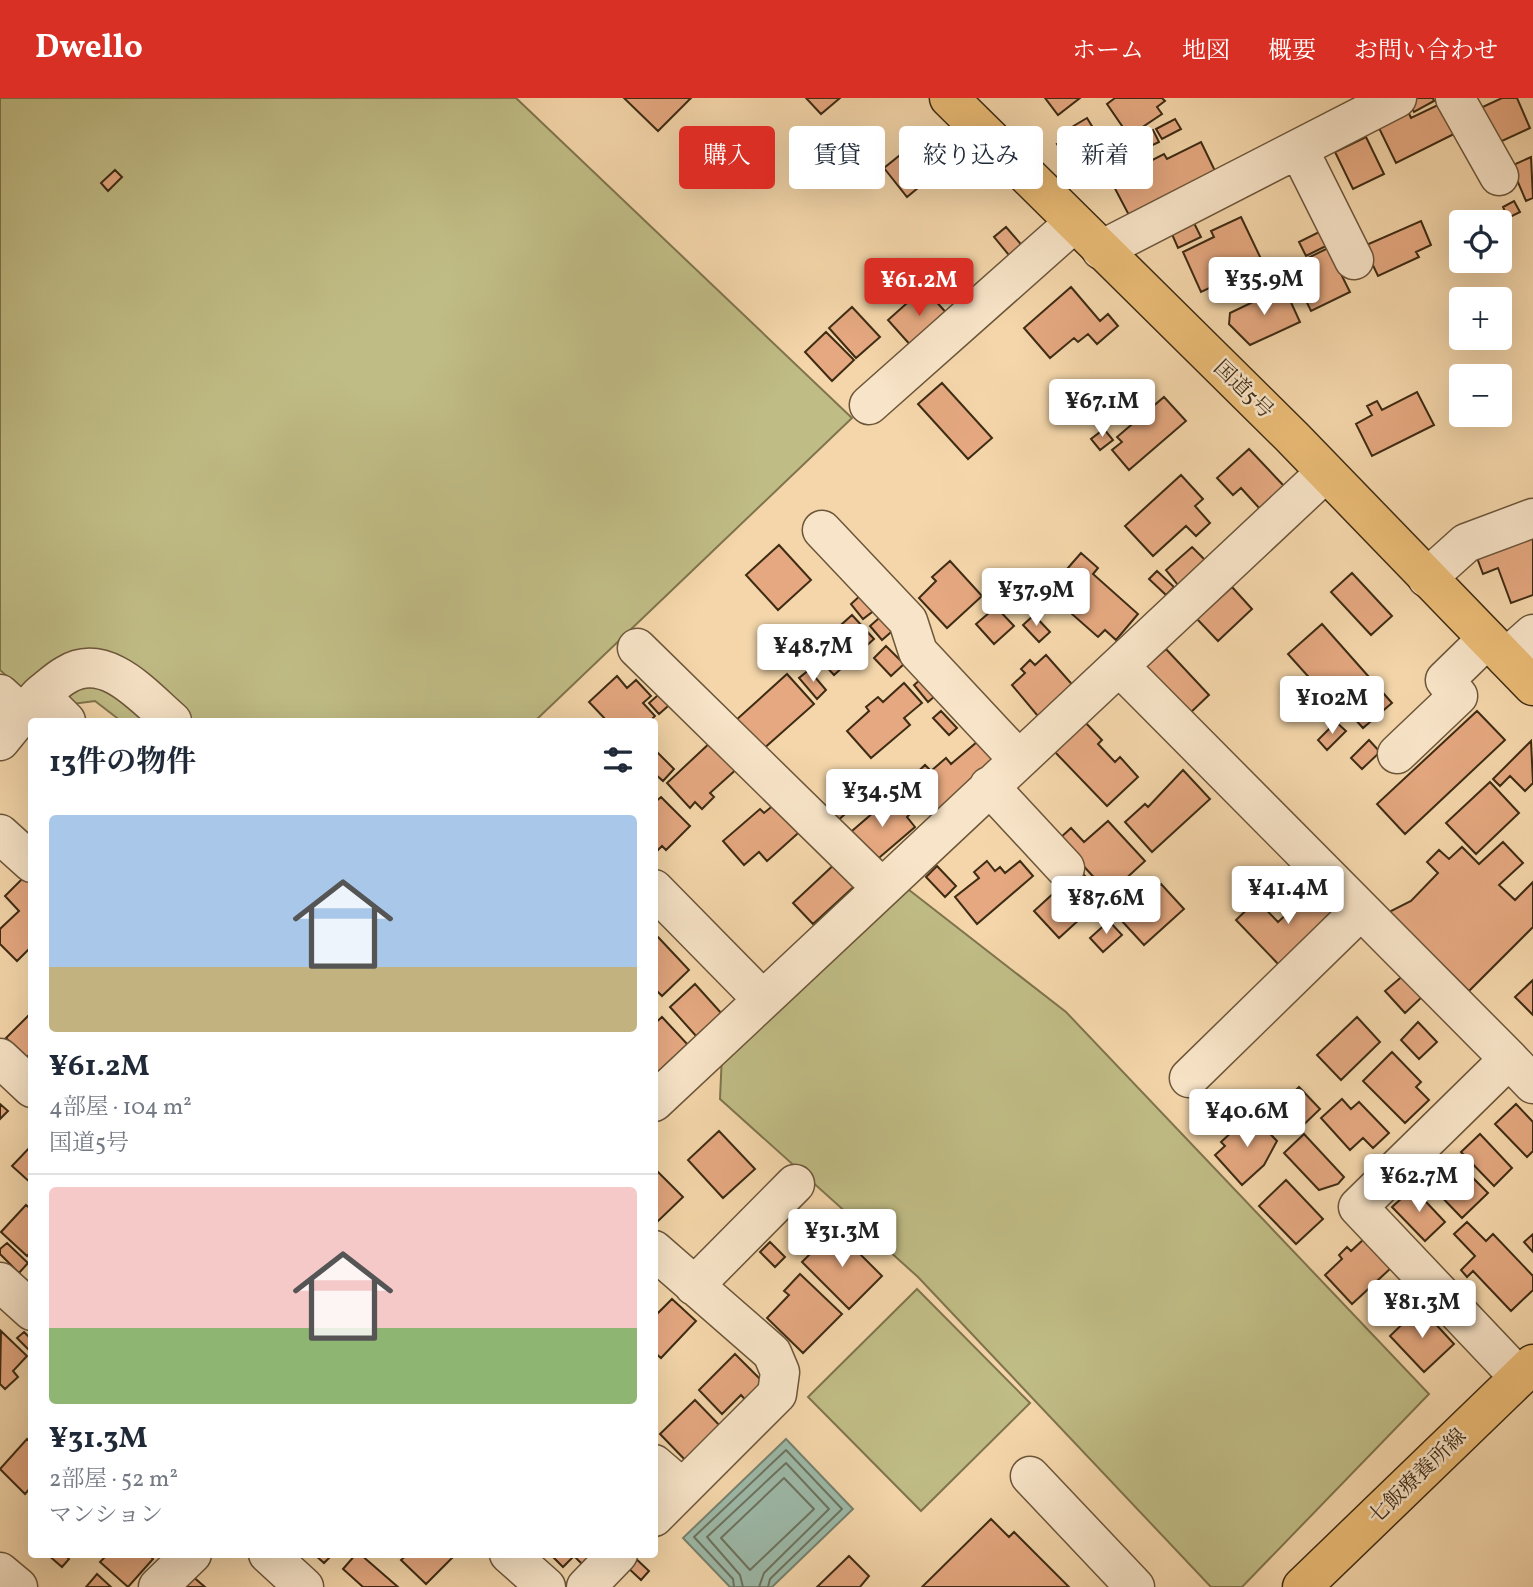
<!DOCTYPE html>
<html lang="ja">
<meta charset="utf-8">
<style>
:root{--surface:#fff;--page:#f2f2f3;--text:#1f2937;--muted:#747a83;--line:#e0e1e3;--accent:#d93025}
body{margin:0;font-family:Vollkorn,"Noto Serif JP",serif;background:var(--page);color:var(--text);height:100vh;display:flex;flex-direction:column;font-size:26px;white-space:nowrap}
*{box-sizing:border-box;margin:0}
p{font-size:23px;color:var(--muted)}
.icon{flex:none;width:38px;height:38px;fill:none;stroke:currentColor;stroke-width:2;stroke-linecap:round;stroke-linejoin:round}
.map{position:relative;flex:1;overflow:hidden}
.side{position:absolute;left:28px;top:620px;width:630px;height:840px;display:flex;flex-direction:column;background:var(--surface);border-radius:7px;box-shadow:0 7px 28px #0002}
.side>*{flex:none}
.guide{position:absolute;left:679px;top:28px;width:665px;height:63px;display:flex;gap:14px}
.buttons{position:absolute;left:1449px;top:112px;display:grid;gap:14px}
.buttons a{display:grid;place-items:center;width:63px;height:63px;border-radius:7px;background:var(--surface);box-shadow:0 7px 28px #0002;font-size:35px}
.price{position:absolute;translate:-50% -60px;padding:0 16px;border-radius:7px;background:#fff;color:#222;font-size:23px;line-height:46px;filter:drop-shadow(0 2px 4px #0008)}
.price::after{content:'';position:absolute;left:50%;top:42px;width:21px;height:16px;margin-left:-10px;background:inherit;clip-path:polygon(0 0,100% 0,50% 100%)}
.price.active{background:var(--accent);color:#fff}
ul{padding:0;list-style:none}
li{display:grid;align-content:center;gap:14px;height:371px;padding:0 21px}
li+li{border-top:2px solid var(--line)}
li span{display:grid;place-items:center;height:217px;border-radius:7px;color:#555}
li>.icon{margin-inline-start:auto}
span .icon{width:126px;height:126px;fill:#fffc;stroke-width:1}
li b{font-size:30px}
h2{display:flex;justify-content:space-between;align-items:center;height:84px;padding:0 21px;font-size:30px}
.chip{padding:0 24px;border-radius:7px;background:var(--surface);box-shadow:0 7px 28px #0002;font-size:24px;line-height:63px}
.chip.active{background:var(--accent);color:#fff}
header{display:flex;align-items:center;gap:42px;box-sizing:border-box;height:98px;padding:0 35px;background:var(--accent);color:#fff}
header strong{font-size:33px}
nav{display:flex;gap:38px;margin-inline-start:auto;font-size:24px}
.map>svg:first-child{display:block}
</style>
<header>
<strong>Dwello</strong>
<nav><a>ホーム</a><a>地図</a><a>概要</a><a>お問い合わせ</a></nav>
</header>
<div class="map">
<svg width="1533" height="1489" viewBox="0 0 1533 1489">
<rect width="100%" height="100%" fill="#f4d6aa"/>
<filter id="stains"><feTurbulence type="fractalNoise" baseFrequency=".00286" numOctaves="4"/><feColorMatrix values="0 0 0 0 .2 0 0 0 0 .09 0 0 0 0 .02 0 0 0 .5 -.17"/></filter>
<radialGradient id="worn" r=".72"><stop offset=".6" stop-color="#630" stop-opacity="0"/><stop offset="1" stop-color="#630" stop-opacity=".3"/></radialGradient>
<path fill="#c0bc85" stroke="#7f744c" stroke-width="2" d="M0,0H516L852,320L535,623H121L95,603L42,610L0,572Z
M904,788L1066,914L1429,1296L1242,1489H1211L918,1179L720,1001L722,956Z
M917,1191L1030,1305L921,1413L808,1299Z"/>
<path fill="#9cb9a8" stroke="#76816d" stroke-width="2" d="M786,1341L853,1411L772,1489H730L683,1440Z"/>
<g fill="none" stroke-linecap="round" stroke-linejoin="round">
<path stroke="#6d725e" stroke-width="2" d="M784,1380L814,1411L750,1472L721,1440Z
M734,1489L733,1481L694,1439L786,1352L842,1411L770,1481L768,1489
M743,1489L740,1477L707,1439L786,1365L829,1411L764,1475L759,1489"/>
</g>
<path fill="#e5a880" stroke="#3e2c14" stroke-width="2" d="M624,0H691L658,33Z
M806,0H840L821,16Z
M1045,0H1080L1058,17Z
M1115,0H1162L1165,3L1157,9L1162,16L1129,38L1107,6Z
M1414,0H1433L1434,3L1414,14L1408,3Z
M1502,0H1517L1530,30L1489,49L1474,13Z
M1442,5L1456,35L1396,65L1378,28L1408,13L1411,20Z
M1087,20L1109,56L1082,72L1078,65L1071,69L1057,46L1064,43L1060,36Z
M1175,21L1181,31L1162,41L1156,31Z
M1153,32L1159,44L1140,53L1134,42Z
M930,33L957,66L940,80L936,75L907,99L884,70Z
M1366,39L1384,76L1353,91L1335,54Z
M1201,44L1217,77L1131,121L1111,83L1164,56L1167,61Z
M1531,59L1533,100L1526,103L1511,68Z
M115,72L122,79L108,93L101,85Z
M1514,103L1520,114L1508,120L1503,109Z
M1241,119L1263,165L1201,194L1183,154L1214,139L1211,133Z
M1193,123L1201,139L1178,150L1171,134Z
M1421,123L1431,147L1416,154L1419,159L1378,178L1364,148Z
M1006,129L1026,152L1013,162L994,139Z
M1323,132L1330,146L1306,158L1299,144Z
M1328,150L1350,194L1311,213L1293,176L1309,167L1306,161Z
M1071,189L1100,223L1108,216L1118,228L1097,246L1088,236L1078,244L1074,240L1050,260L1024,230Z
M1284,189L1300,224L1250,247L1229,226L1230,215Z
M924,190L950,219L913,250L888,222Z
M852,209L880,239L856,260L829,230Z
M826,234L854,262L832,283L805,254Z
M942,285L992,340L968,361L918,306Z
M1417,294L1434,327L1372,358L1356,326L1372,317L1367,308L1377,303L1382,312Z
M1164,299L1186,323L1129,372L1112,352L1122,344L1117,339Z
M1104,331L1113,342L1100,352L1091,341Z
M1249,351L1284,388L1260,411L1241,390L1233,397L1217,380Z
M1181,377L1203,401L1195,408L1210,425L1196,438L1186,428L1153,458L1125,428Z
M1533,436V497L1511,505L1498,470L1483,476L1473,449Z
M779,447L811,482L778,512L746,477Z
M1192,449L1205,462L1178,487L1166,472Z
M1081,455L1098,470L1093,476L1138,516L1116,542L1105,532L1098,539L1047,494Z
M950,463L982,498L947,530L919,500L936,483L932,479Z
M1157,473L1174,489L1166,497L1149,481Z
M1352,475L1392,518L1371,537L1331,494Z
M1232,489L1252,511L1218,543L1197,521Z
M863,495L876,511L863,521L851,506Z
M996,509L1014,528L994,546L976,526Z
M886,514L898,528L882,542L870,528Z
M852,517L874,541L834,577L812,553Z
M1034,517L1050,534L1039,544L1023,527Z
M1322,526L1392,605L1363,630L1336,600L1331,604L1288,556Z
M774,540L785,553L778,559L767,547Z
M886,548L904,566L891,578L874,560Z
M1166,551L1209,597L1188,617L1144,570Z
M1046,557L1077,592L1042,623L1012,587L1025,575L1021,571L1030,562L1035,567Z
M809,572L826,592L817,601L799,580Z
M787,576L814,606L761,653L735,623Z
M617,578L627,590L636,582L651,598L643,605L655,618L650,623H607L589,604Z
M921,581L935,598L928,604L914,587Z
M904,585L922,605L904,620L910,627L871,660L847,633L869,613L866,609L878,599L883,604Z
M665,591L675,602L659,616L649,605Z
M941,613L957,630L949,637L933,620Z
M1477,613L1505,642L1405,736L1377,706Z
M1084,623L1102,642L1098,646L1115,664L1120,659L1138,679L1107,708L1053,652Z
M1336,624L1346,633L1327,652L1318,642Z
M713,642L739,669L710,695L714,699L702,711L695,704L690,710L667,685Z
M1369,642L1380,654L1362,671L1351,660Z
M1531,643L1533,685L1525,693L1510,678L1500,688L1493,681Z
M977,644L997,666L940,716L909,682L925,667L931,673L946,660L951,666Z
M654,651L674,671L663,683L654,675Z
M1183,672L1210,701L1152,754L1125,724L1145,706L1148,709Z
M1490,684L1519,715L1476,756L1446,725Z
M896,695L913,713L907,719L915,729L873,765L845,739Z
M661,699L690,728L666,752L662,748L654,756V705Z
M781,701L805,729L767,763L759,754L744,767L723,743L760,711L764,715Z
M834,706L844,717L834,726L824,716Z
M1108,723L1145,763L1109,796L1059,741L1071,730L1084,744Z
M1503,744L1523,765L1499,787L1515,802L1533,784V829L1469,893L1389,814L1411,803L1438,775L1427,764L1439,752L1449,761L1462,749L1479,766Z
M839,762L859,784L813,826L793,805Z
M987,763L995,773L1000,769L1005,775L1020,763L1033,778L977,826L955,799L979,780L974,774Z
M937,768L956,788L945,799L926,779Z
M1083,776L1104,798L1094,807L1073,785Z
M24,779L32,786V848L17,863L0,846V831L19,813L5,798Z
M1067,783L1092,810L1059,840L1034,813Z
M1161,786L1184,811L1144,847L1121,822Z
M1331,793L1345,807L1280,868L1236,822L1257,802L1278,824L1303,801L1312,811Z
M1109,823L1122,837L1103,854L1090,840Z
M658,839L689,872L662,898L654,890V842Z
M1405,876L1424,897L1405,915L1385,893Z
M1533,882V917L1515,899Z
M695,886L722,916L697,939L670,909Z
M32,914V954L26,960L6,940Z
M662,919L689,948L654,987V926Z
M1357,919L1380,944L1341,982L1317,957Z
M1418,924L1437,944L1419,961L1401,942Z
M1392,954L1421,984L1416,989L1429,1002L1405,1025L1363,983Z
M1299,989L1320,1011L1295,1035L1274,1013Z
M1342,1001L1351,1011L1359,1004L1389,1035L1373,1050L1363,1040L1350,1052L1321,1020Z
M0,1006L8,1013L0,1021Z
M1516,1006L1533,1024V1053L1527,1059L1495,1026Z
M1251,1016L1277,1043L1264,1067L1242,1087L1215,1057L1225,1048L1221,1044Z
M719,1033L755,1071L723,1100L688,1062Z
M1304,1036L1344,1079L1338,1086L1319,1092L1284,1055Z
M1480,1036L1512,1070L1494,1088L1461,1054Z
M32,1047V1086L12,1068Z
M1449,1073L1462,1087L1471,1078L1488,1095L1462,1120L1432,1089Z
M658,1074L683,1099L654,1127V1078Z
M1286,1082L1323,1121L1296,1146L1259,1108Z
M1413,1090L1445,1124L1425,1143L1392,1109Z
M26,1107L32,1112V1153L27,1158L1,1134Z
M1467,1124L1486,1143L1493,1136L1533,1178V1192L1511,1213L1473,1173L1467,1179L1461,1172L1475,1158L1454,1136Z
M835,1131L882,1178L849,1211L802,1164Z
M1533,1136V1154L1524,1144Z
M1364,1141L1391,1170L1352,1206L1325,1177L1342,1161L1339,1157L1347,1149L1351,1153Z
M770,1144L785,1159L775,1169L760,1154Z
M7,1145L28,1165L19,1175L0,1156V1151Z
M800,1176L842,1216L803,1255L767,1220L789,1197L784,1193Z
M672,1201L696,1223L661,1260L654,1254V1219Z
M1420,1209L1454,1246L1424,1274L1390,1238Z
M1,1233L27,1258L13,1273L18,1279L5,1291L0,1286Z
M24,1234L32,1242V1255L17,1240Z
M735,1256L767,1288L749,1306L741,1297L722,1316L699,1292Z
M695,1302L725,1333L690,1367L660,1336Z
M27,1341L32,1346V1388L25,1396L0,1371Z
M991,1421L1009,1439L1014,1434L1069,1489H922Z
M47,1456H63L69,1461L62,1469Z
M108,1456H148L153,1461L128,1489L100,1464Z
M314,1456H333L324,1465Z
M356,1456H360L398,1489H363L343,1471Z
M408,1456H456L426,1486L401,1462Z
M550,1456H576L563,1469Z
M580,1456H596L584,1468L576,1460Z
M633,1458L649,1473L641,1482L625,1467Z
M849,1458L869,1478L860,1489H817Z
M97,1476L111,1489H86Z
M191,1477L205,1489H182Z"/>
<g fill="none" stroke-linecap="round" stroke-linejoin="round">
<g stroke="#6c563a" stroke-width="41">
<path id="minor" d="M1455,0L1499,78
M1299,52L1354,162
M1101,152L1397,0
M869,307L1074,125
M822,432L908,523L918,554L1018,661
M1427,480L1466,445L1533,420
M637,550L881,789
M1506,560L1533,536
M1119,568L1509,961
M0,596L22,616L0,643
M40,597C49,590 57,582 66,577C106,552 145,600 172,623
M24,614L40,597L66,623
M1397,656L1458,598L1445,582L1487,541
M989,688L1065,770
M0,736L32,765
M654,791L762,901
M0,960L32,990
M1189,980L1361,812
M654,1004L1325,375
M654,1152L772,1255L780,1274L777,1296L654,1419
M0,1184L32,1213
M694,1188L795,1086
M1519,1279L1358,1109L1509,961L1533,986
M654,1366L682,1390
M1030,1378L1135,1489
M268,1456L304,1489
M509,1456L546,1489
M0,1474L18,1489
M158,1489L192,1456
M586,1489L618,1456"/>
</g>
<g stroke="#3e2c14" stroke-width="41">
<path id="major" d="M1302,1489L1533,1266"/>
</g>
<g stroke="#3e2c14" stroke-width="41">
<path id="highway" d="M949,0L1292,339L1533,588"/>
</g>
<use href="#minor" stroke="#f8e4c8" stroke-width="38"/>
<use href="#major" stroke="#eabb75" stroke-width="38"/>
<use href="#highway" stroke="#eabb75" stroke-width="38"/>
</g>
<g text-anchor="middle" stroke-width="5" stroke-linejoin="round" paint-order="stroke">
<g font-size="21" fill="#3e2c14" stroke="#f8e4c8">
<text transform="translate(1244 291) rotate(44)" y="7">国道5号</text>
<text transform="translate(1417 1378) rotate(-44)" y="7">七飯療養所線</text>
</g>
</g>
<rect width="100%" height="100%" filter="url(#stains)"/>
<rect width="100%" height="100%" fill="url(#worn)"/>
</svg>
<div class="buttons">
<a><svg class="icon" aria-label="locate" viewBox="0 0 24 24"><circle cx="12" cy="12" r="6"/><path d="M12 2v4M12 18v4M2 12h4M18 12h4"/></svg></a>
<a>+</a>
<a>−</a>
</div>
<b class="price" style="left:1264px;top:219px">¥35.9M</b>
<b class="price active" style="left:919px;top:220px">¥61.2M</b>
<b class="price" style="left:1102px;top:341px">¥67.1M</b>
<b class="price" style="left:1036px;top:530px">¥37.9M</b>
<b class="price" style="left:813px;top:586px">¥48.7M</b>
<b class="price" style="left:1332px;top:638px">¥102M</b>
<b class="price" style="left:882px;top:731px">¥34.5M</b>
<b class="price" style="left:1288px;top:828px">¥41.4M</b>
<b class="price" style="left:1106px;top:838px">¥87.6M</b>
<b class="price" style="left:1247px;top:1051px">¥40.6M</b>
<b class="price" style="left:1419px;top:1116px">¥62.7M</b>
<b class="price" style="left:842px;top:1171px">¥31.3M</b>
<b class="price" style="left:1422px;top:1242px">¥81.3M</b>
<div class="guide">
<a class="chip active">購入</a>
<a class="chip">賃貸</a>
<a class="chip">絞り込み</a>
<a class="chip">新着</a>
</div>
<section class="side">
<h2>13件の物件<svg class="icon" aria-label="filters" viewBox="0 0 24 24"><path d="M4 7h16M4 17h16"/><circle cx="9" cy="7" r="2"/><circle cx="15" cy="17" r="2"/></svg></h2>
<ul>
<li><span style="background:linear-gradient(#a9c7e8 70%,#c2b280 0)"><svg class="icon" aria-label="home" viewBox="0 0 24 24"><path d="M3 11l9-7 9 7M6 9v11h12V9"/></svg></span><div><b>¥61.2M</b><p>4部屋 · 104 m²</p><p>国道5号</p></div></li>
<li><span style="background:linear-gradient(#f6c9c9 65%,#8fb573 0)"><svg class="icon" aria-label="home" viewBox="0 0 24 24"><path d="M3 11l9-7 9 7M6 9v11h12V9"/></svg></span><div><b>¥31.3M</b><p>2部屋 · 52 m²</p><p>マンション</p></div></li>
</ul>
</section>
</div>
